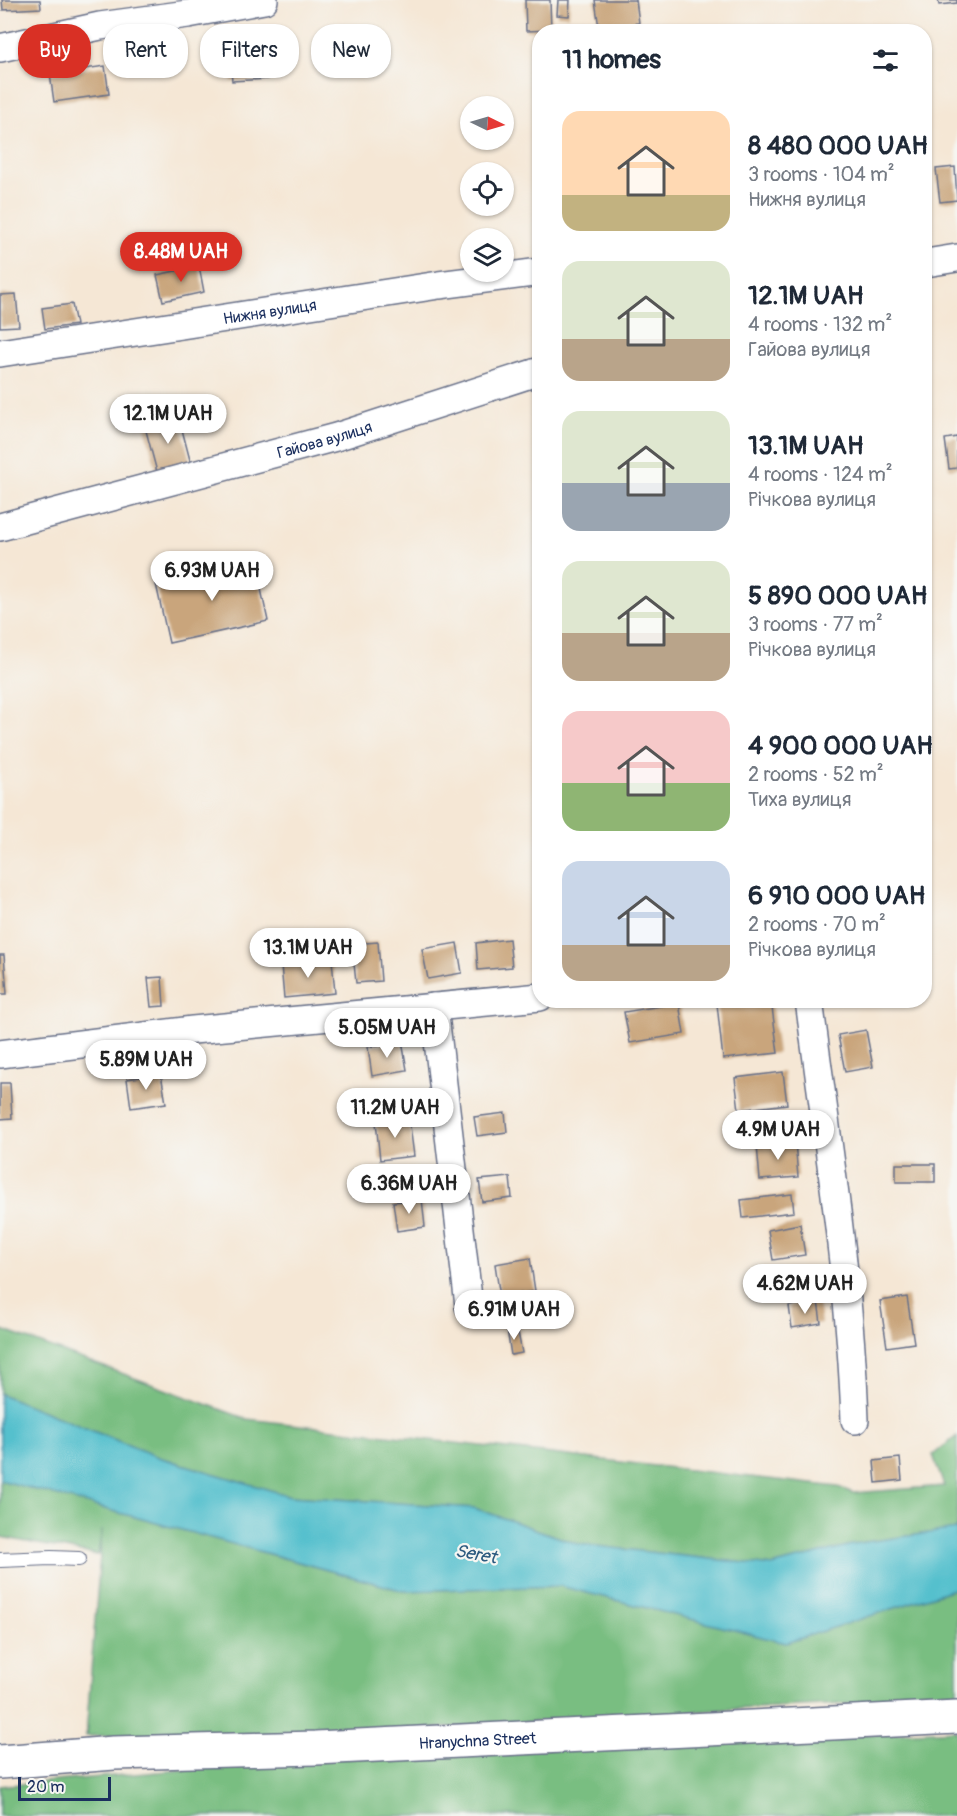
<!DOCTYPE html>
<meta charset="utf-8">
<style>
:root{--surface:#fff;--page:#f6f6f7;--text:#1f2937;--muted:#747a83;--accent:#d93025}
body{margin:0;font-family:Pangolin,sans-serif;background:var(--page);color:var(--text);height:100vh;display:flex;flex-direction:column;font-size:22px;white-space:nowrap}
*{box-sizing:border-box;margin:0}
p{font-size:20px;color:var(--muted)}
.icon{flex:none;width:33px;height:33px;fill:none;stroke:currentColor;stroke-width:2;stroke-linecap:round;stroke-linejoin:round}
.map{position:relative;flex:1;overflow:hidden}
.details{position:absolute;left:532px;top:24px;width:400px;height:984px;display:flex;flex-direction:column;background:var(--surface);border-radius:24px;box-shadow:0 2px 4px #0004}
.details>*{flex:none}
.banner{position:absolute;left:18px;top:24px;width:424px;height:54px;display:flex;gap:12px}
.needle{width:39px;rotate:95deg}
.buttons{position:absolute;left:460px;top:96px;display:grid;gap:12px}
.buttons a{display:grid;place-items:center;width:54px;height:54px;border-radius:50%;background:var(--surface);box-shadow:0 2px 4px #0004;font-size:30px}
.scale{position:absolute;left:18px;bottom:15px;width:93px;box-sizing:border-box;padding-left:6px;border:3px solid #1b2f5e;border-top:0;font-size:16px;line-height:21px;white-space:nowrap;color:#1b2f5e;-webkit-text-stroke:4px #f6f6f2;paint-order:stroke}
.price{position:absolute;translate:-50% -51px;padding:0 14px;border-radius:21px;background:#fff;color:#222;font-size:20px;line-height:39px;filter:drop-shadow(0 2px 3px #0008)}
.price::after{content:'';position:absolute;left:50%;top:36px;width:18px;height:14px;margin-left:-9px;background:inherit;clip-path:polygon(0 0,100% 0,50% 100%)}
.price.current{background:var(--accent);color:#fff}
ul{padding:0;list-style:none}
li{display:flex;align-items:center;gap:18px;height:150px;padding:0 30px}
li span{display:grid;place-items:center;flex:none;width:168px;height:120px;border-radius:18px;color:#555}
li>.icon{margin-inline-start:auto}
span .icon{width:72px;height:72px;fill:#fffc;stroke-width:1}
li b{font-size:26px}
h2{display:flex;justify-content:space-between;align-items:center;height:72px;padding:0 30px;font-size:26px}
.pill{padding:0 21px;border-radius:24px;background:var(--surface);box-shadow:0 2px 4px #0004;font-size:21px;line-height:54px}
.pill.current{background:var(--accent);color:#fff}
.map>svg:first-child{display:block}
</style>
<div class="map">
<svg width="957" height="1816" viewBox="0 0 957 1816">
<rect width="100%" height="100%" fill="#f6f6f2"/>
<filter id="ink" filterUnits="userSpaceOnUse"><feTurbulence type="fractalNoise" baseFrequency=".0167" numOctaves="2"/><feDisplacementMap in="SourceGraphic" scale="12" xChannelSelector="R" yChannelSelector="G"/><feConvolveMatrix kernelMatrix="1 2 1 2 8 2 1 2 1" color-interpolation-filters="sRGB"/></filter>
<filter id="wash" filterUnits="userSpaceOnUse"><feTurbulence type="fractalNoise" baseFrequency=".008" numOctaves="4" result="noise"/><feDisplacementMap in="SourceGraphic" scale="24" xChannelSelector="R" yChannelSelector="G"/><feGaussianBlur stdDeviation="1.35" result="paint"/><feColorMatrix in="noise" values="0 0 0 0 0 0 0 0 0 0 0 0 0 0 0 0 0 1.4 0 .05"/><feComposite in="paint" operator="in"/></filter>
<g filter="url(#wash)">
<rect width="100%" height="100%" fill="#f5e7d5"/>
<path fill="#79be81" stroke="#4a7670" stroke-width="1.5" d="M0,1329L247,1419L838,1487L853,1493L944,1486L933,1455L957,1436V1529L859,1543L772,1566L578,1544L474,1508L290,1496L158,1457L0,1394Z
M0,1480L404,1591L560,1586L786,1643L957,1588V1699L735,1709L333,1735L86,1736L102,1530L98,1555L0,1537Z
M957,1730V1816H0V1786L303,1759Z"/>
<path fill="#54c0cd" stroke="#387896" stroke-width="1.5" d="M0,1394L158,1457L290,1496L474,1508L578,1544L772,1566L859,1543L957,1529V1588L786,1643L560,1586L404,1591L0,1480Z"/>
<g id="blocks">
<path fill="#c9a57b" d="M2,0H40L41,8L3,10Z
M525,0H550L551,30L526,31Z
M558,0H570L569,16L557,15Z
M595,0H636L639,23L599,28Z
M938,0H957V3L939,5Z
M264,30L268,79L232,81L228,33Z
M105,66L109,94L54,102L50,74Z
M955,167L957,200L940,202L936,169Z
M199,266L204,292L163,301L157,275Z
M16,294L19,326L0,327V295Z
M72,304L76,325L45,329L42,308Z
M179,418L191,464L157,472L145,427Z
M957,437V468L949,469L945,439Z
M255,562L268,621L169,643L156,584Z
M509,939L512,967L478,970L476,943Z
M378,942L381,981L356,983L352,944Z
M457,943L462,973L428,979L422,949Z
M0,955H4L7,994H0Z
M332,960L335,993L284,998L281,965Z
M162,977L164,1006L151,1007L148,978Z
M748,1000H771L778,1053L723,1059L717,1004Z
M679,1003L684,1034L630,1043L624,1012Z
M866,1030L873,1067L845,1072L838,1035Z
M402,1041L407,1070L372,1076L368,1047Z
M783,1072L787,1104L739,1110L735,1078Z
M161,1074L166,1103L131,1108L127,1079Z
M0,1083H10L12,1118L0,1119Z
M505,1113L507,1132L477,1136L474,1117Z
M409,1118L414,1156L380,1160L376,1122Z
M795,1142L798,1177L760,1180L757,1145Z
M896,1164H935V1182H896Z
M510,1177L512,1198L482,1202L479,1180Z
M792,1194L794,1212L743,1218L741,1200Z
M422,1199L425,1227L397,1231L393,1202Z
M800,1224L805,1255L773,1260L768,1230Z
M530,1258L535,1291L500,1297L495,1264Z
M907,1297L914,1343L887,1347L880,1301Z
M818,1301L821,1323L792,1328L789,1306Z
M517,1327L522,1353L511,1355L507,1329Z
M900,1458L902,1480L876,1483L874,1461Z"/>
</g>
</g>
<g filter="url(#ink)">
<use href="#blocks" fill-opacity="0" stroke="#676f88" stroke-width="1.5"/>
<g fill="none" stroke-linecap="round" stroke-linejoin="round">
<g stroke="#676f88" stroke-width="16">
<path id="service" d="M0,1560L51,1558L79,1559"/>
</g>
<g stroke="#676f88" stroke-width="30">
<g id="minor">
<path d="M0,48L100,26L188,14L264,0"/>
<path d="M926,263L957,258"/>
<path id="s1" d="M0,353L439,285L540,272"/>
<path id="s2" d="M0,527L336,437L540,371"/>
<path d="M809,1000C827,1140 850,1279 855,1420"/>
<path d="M434,1007L469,1306"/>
<path d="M0,1054L193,1030L540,997"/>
</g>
</g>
<g stroke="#676f88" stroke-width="36">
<g id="tertiary">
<path id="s3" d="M0,1762L114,1753L316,1748L957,1717"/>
</g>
</g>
<use href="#service" stroke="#fff" stroke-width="14"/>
<use href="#minor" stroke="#fff" stroke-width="27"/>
<use href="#tertiary" stroke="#fff" stroke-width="33"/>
</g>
</g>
<g text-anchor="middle" stroke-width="4.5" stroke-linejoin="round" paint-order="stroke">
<g font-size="16" fill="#1b2f5e" stroke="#f6f6f2">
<text dy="6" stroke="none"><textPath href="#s1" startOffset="273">Нижня вулиця</textPath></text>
<text dy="6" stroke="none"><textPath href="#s2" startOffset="336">Гайова вулиця</textPath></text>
<text dy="6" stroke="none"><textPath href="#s3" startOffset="478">Hranychna Street</textPath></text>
</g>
<g font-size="18" font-style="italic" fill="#2c5a7f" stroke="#f6f6f2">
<text transform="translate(476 1554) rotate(10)" y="6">Seret</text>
</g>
</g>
</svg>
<div class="buttons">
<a><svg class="needle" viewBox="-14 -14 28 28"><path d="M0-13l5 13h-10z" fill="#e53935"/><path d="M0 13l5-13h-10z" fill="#747a83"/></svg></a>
<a><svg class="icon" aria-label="locate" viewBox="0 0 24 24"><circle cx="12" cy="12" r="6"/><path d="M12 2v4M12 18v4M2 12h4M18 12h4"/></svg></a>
<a><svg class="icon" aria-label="layers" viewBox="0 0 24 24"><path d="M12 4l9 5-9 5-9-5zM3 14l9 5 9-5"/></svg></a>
</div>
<div class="scale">20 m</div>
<b class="price current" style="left:181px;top:283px">8.48M UAH</b>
<b class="price" style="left:168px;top:445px">12.1M UAH</b>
<b class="price" style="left:212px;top:602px">6.93M UAH</b>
<b class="price" style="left:308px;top:979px">13.1M UAH</b>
<b class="price" style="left:387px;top:1059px">5.05M UAH</b>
<b class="price" style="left:146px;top:1091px">5.89M UAH</b>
<b class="price" style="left:395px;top:1139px">11.2M UAH</b>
<b class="price" style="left:778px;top:1161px">4.9M UAH</b>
<b class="price" style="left:409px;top:1215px">6.36M UAH</b>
<b class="price" style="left:805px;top:1315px">4.62M UAH</b>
<b class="price" style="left:514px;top:1341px">6.91M UAH</b>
<div class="banner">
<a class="pill current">Buy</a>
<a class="pill">Rent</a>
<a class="pill">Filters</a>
<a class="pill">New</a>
</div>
<section class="details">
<h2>11 homes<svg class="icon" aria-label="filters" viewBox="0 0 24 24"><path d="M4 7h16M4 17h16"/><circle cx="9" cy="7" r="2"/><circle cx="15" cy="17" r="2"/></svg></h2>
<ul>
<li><span style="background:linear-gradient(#ffd9b3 70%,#c2b280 0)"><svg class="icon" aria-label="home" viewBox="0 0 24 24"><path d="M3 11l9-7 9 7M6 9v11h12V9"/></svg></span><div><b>8 480 000 UAH</b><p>3 rooms · 104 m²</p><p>Нижня вулиця</p></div></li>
<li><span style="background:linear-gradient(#dfe7d0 65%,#b9a48a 0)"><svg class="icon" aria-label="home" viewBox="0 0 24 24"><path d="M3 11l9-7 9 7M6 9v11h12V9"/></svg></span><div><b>12.1M UAH</b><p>4 rooms · 132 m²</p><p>Гайова вулиця</p></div></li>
<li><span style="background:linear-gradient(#dfe7d0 60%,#9aa5b1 0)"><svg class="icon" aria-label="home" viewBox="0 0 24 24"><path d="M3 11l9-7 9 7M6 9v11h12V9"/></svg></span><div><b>13.1M UAH</b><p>4 rooms · 124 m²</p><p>Річкова вулиця</p></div></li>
<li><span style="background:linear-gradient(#dfe7d0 60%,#b9a48a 0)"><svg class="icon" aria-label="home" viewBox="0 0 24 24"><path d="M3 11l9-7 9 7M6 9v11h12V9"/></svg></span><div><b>5 890 000 UAH</b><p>3 rooms · 77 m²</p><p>Річкова вулиця</p></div></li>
<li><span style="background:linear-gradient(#f6c9c9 60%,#8fb573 0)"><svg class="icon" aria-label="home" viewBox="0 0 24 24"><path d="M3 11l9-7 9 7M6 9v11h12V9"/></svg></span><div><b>4 900 000 UAH</b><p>2 rooms · 52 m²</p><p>Тиха вулиця</p></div></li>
<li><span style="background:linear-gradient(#c9d6e8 70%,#b9a48a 0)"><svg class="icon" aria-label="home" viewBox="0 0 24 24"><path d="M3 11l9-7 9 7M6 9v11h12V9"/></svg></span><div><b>6 910 000 UAH</b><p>2 rooms · 70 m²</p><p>Річкова вулиця</p></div></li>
</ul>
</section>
</div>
